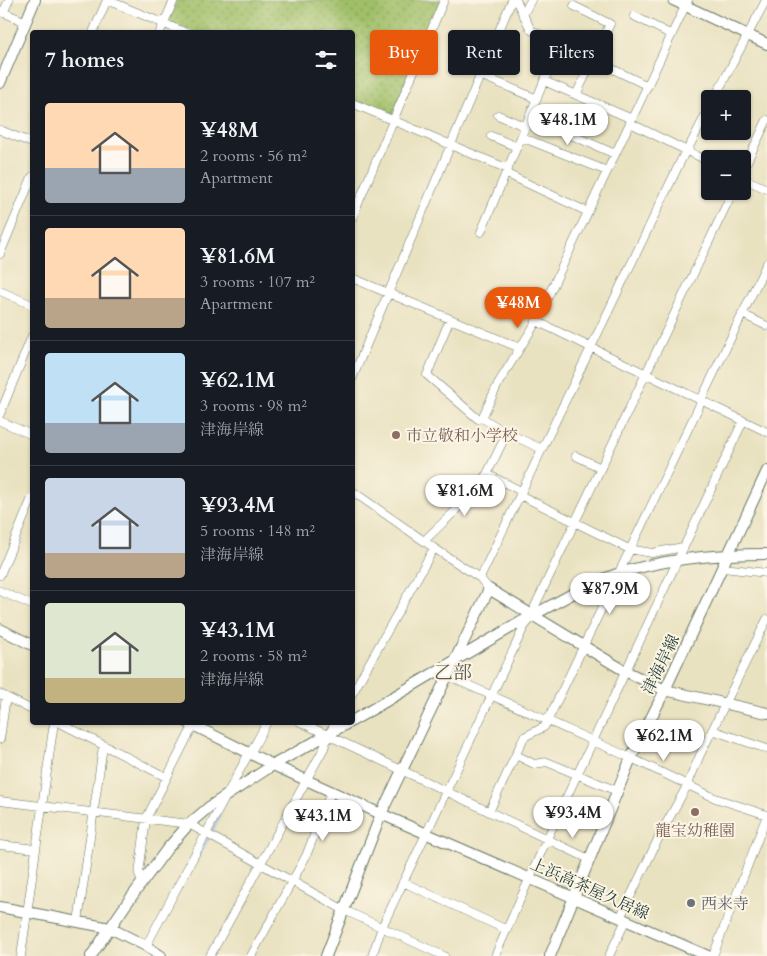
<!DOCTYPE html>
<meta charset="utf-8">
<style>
:root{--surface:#171b24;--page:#20242c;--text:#f1f3f6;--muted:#9ea1a6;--line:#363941;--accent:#ea580c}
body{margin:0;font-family:Cardo,"Noto Serif JP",serif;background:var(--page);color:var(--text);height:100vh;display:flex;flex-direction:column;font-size:19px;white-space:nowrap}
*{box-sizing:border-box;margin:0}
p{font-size:16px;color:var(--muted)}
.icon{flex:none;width:28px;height:28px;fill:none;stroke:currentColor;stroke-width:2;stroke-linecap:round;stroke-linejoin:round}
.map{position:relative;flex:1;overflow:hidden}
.details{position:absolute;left:30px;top:30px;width:325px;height:695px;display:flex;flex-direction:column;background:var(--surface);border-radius:5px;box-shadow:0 1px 4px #0004}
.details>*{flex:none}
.hud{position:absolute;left:370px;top:30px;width:321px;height:45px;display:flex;gap:10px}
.buttons{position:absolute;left:701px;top:90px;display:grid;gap:10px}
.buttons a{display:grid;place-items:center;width:50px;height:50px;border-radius:5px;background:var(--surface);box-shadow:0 1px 4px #0004;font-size:25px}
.price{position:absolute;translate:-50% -42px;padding:0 11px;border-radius:18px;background:#fff;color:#222;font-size:16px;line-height:32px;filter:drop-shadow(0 1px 2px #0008)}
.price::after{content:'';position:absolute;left:50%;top:30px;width:15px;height:11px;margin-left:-8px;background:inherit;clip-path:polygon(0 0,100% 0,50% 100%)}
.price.active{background:var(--accent);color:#fff}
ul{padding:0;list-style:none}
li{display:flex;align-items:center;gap:15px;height:125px;padding:0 15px}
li+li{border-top:1px solid var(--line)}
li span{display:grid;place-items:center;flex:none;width:140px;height:100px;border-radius:5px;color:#555}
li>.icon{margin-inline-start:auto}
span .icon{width:60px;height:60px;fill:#fffc;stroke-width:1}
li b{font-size:21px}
h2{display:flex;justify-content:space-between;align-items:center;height:60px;padding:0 15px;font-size:21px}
.chip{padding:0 18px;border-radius:5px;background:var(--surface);box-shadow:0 1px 4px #0004;font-size:18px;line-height:45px}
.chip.active{background:var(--accent);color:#fff}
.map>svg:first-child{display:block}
</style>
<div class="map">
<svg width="767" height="956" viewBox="0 0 767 956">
<defs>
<pattern id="grass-dots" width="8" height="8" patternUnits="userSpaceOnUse" patternTransform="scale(1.25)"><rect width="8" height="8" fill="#a0bf68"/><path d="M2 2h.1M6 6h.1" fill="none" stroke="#829c56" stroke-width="1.8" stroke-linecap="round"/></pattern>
</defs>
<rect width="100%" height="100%" fill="#fcf5e5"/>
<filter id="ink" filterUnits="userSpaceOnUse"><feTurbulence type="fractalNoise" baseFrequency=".02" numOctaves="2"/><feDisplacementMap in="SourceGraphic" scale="10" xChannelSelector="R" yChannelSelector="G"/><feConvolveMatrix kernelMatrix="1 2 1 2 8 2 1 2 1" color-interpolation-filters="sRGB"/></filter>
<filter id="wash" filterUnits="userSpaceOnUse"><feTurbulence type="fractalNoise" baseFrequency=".0096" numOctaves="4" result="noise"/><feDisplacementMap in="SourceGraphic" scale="20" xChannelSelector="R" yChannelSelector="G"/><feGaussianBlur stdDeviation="1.12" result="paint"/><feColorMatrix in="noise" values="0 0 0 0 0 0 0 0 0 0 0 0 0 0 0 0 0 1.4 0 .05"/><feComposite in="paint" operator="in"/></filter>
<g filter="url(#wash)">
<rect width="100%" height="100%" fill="#e9e2c1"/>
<path fill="url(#grass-dots)" stroke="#607e4e" d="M177,0H441L392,116L353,99L352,32H193L168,22Z"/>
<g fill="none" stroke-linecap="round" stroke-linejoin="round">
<path stroke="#7bb1e9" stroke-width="2" d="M211,833L220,815
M195,861L209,837"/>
</g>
</g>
<g filter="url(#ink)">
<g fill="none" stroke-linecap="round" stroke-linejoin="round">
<g stroke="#667765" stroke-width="9">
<path id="street" d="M107,0L184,32
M516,0L531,30L648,86
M574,6L610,24L576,95
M0,11L26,22
M3,13L9,0
M523,15L531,0
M634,16L672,35
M93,32L107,0
M160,32L174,0
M480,75L537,99
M544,81L561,44
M714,99L766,0
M352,103L508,169
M498,115L526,127
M530,117L615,154
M630,123L710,162
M0,130L32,143
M491,136L517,147
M687,151L710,106
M607,171L521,137L544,81L632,119
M742,172L767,120
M507,174L588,212
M742,178L767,189
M352,218L444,0
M481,232L521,137
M0,254L32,177
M352,278L520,348
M0,291L32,305
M742,314L767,326
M536,321L767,432
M352,379L512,0
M701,400L767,263
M0,414L32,336
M482,418L499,382L535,324L688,0
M0,421L32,435
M507,433L542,449
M576,456L601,468
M487,474L521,491
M352,491L434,548L480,578L489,589
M520,495L629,549L652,553L683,547
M424,541L454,512L487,474L507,433L482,418L478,419L427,375L450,319
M723,568L767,573
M0,575L32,498
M480,578L686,150
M0,591L32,605
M448,676L631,758L715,798L767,815
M0,694L32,710
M352,694L434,548
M58,722L166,777
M300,722L589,859
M712,730L767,749
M0,739L6,697
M250,754L267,722
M516,755L534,764L547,762L617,791
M0,801L189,824L344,910L444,956
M489,812L524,737L544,727L547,722L702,400
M0,845L36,849
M403,882L507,930
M142,884L139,874L146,819L193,726
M620,918L662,831L687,786L700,755L767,619
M78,922L103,746
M146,946L249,753
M21,956L54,722
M210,956L324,748L328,736L336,722
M251,956L306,856L331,792
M372,956L382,927L524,627L534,615L535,606L733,191
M495,956L547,839L743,421
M609,956L626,920
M713,956L767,815"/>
</g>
<g stroke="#667765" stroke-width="12">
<path id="secondary" d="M673,0L767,44
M0,83L35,0
M0,629L32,645
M352,721C408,689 463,655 519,623C551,606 583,586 617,574C666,558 717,554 767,554
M187,722L273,765L381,814L708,956
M0,907L110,928L146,946L161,956
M91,956L127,903L167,849L189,824L209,807L273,765L350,722
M326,956L381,814L489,589L625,671L665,690L767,713
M550,956L631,758L665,690L767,471"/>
</g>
<use href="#street" stroke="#fff" stroke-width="8"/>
<use href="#secondary" stroke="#fff" stroke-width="10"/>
</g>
</g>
<g fill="#8d6e63" stroke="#fcf5e5" stroke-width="2">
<circle cx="396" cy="435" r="5"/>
<circle cx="695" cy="812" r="5"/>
</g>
<circle fill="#6b7280" stroke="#fcf5e5" stroke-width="2" cx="691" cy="903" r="5"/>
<g text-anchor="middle" stroke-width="4" stroke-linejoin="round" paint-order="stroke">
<g font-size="16" fill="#785e54" stroke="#fcf5e5" text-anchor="start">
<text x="406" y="441">市立敬和小学校</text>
<text x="695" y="836" text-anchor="middle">龍宝幼稚園</text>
</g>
<g font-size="16" fill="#1f3d34" stroke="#fcf5e5">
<text transform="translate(660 664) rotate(-64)" y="6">津海岸線</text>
<text transform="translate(590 888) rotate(24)" y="6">上浜高茶屋久居線</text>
</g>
<g font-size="16" fill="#5b616d" stroke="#fcf5e5" text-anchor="start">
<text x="701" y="909">西来寺</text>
</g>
<g font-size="19" fill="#5e5c54" stroke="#fcf5e5">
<text x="453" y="679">乙部</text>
</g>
</g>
</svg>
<div class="buttons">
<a>+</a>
<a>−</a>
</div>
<b class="price" style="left:568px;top:146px">¥48.1M</b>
<b class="price active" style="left:518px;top:329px">¥48M</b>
<b class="price" style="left:465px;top:517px">¥81.6M</b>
<b class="price" style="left:610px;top:615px">¥87.9M</b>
<b class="price" style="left:664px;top:762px">¥62.1M</b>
<b class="price" style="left:573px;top:839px">¥93.4M</b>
<b class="price" style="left:323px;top:842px">¥43.1M</b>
<div class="hud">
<a class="chip active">Buy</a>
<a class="chip">Rent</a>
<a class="chip">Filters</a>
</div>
<section class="details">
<h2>7 homes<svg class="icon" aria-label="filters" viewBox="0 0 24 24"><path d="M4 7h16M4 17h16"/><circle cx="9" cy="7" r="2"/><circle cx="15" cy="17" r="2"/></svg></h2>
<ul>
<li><span style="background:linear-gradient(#ffd9b3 65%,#9aa5b1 0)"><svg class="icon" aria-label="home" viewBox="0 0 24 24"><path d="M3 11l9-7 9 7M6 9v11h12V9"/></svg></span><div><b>¥48M</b><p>2 rooms · 56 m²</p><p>Apartment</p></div></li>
<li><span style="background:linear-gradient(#ffd9b3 70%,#b9a48a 0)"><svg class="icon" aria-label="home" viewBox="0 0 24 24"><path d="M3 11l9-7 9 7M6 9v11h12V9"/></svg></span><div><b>¥81.6M</b><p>3 rooms · 107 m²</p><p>Apartment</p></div></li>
<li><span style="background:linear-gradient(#bfe0f5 70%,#9aa5b1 0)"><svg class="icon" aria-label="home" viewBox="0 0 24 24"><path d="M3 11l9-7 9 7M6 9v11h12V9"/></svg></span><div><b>¥62.1M</b><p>3 rooms · 98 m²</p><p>津海岸線</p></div></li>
<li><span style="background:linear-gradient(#c9d6e8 75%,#b9a48a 0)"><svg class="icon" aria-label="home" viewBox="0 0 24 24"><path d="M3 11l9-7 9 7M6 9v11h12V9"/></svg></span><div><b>¥93.4M</b><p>5 rooms · 148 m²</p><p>津海岸線</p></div></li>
<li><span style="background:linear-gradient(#dfe7d0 75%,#c2b280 0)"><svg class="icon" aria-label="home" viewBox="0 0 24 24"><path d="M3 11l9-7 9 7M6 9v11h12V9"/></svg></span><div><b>¥43.1M</b><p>2 rooms · 58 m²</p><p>津海岸線</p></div></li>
</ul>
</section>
</div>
